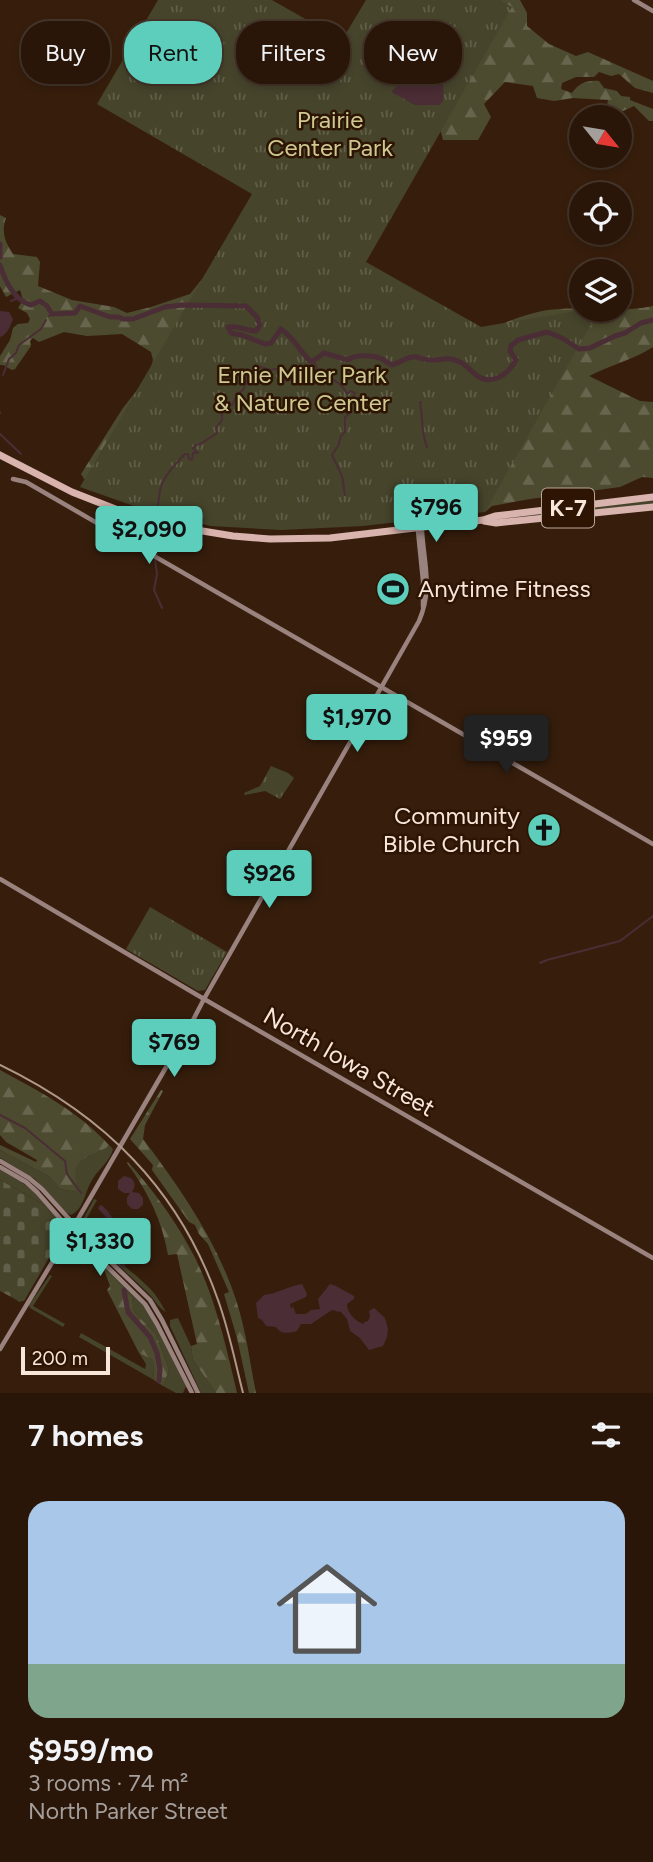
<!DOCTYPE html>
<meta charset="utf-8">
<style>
:root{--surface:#291609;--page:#352317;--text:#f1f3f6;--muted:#a59f9c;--line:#45352a;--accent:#5ccebb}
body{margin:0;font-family:Figtree,sans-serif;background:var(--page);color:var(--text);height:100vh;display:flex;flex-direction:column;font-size:26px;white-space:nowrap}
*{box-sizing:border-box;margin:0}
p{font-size:23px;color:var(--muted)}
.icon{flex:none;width:38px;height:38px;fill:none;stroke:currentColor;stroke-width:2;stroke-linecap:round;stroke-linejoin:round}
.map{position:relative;height:1393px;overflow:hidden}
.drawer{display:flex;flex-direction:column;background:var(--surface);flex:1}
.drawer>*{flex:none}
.guide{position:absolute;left:21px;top:21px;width:612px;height:63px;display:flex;gap:14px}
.needle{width:46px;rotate:120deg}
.controls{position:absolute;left:569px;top:105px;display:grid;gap:14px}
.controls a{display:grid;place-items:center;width:63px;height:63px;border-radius:50%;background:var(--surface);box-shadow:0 4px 10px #0003,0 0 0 2px var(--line);font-size:35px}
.scale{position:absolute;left:21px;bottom:18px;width:89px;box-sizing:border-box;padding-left:7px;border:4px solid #f8e6db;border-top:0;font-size:19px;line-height:24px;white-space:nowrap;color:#f8e6db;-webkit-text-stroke:5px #2d1403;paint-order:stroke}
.price{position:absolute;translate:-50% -60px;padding:0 16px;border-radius:7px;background:var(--accent);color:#111;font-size:23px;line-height:46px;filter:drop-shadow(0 2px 4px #0008)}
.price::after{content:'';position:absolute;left:50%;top:42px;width:21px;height:16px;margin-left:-10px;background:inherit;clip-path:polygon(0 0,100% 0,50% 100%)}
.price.active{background:#222;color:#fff}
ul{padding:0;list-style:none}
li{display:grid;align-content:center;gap:14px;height:371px;padding:0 28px}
li span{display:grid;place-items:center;height:217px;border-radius:21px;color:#555}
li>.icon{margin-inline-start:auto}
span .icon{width:126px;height:126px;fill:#fffc;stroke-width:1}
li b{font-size:30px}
h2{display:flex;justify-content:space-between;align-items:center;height:84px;padding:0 28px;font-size:30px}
.tag{padding:0 24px;border-radius:28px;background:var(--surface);box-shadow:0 4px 10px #0003,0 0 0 2px var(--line);font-size:24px;line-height:63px}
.tag.active{background:var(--accent);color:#111}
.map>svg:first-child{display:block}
</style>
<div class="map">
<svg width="653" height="1393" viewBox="0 0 653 1393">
<defs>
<pattern id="forest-firs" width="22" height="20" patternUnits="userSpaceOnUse" patternTransform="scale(1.75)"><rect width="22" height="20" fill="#4d4b2f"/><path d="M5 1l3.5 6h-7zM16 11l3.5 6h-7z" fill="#67654d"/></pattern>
<pattern id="cemetery-stones" width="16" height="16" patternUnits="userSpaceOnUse" patternTransform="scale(1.75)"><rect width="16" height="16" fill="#46442b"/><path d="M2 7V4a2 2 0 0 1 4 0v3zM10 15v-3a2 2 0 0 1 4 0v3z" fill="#615f49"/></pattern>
<pattern id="park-tufts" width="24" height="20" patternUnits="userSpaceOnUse" patternTransform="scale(1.75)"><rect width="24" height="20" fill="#46442b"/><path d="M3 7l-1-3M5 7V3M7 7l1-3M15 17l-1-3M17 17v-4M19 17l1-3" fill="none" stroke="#615f49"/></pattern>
</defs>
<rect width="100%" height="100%" fill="#371e0c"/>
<path fill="#46442b" d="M653,500V505L497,519Z
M109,1145L113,1149C110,1162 97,1170 91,1182C85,1192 84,1209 71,1215L67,1213L35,1179L0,1158V1150L50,1177L60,1189L77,1192C76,1186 74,1180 74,1174C74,1156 99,1155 109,1145Z
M0,1169L20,1181L37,1194L67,1228L23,1301L19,1302L15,1299L24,1300L61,1237L56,1220L43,1204L0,1180Z
M94,1199L97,1200L83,1225C102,1254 132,1268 154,1293C159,1299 162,1306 166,1312C158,1308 154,1298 147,1292C126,1271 102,1252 81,1230V1223Z
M72,1241L79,1242L136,1296L150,1313L186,1386L183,1393H176L163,1386L169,1370L156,1334L134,1312L132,1297L85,1250L76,1245H72L70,1248L69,1247Z
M50,1275L52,1276L33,1306L65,1324L63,1327L30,1308L29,1305Z
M178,1318L191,1346L193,1360L216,1393H201L170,1326V1320Z
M81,1333L145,1369L146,1364L139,1353L153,1360L154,1380L79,1337Z"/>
<path fill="url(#forest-firs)" d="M407,0H520L527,13V26L549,44L576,56L588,52L653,81V93L635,88L619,74L611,76L599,72L594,77H576L562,83L561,89L572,93C579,83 587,80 599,81L604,88L617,91L621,96L630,97V100L653,109V121H649L634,106L621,112L613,109L610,117H605L608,100L573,98L554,101L537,98L533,86L505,82L484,104L491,117L478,140H443Z
M0,215L6,218C1,232 5,242 13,254L37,257L40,262L38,286L72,300L114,307L127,313L151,307L190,294L202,279L365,263L486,330C510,321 533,310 560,309C591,307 621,313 653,306V347C633,360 610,365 589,376L640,401L653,402V478L642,477L620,487L530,499L492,506L485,512L440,503L85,480L81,474L123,408L149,375L153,360L151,352L122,334L87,336L64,332L39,342L33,338L30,341L31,346L15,369L12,370L3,365H0V356L10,340L13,328L18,324L28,323L30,319L27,313L18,308L23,300L20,290L6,297L0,286Z
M0,1070C39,1091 79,1112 109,1145L106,1148C78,1162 72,1159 77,1192L60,1189L50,1177L0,1150V1145L36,1162L37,1160L6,1142L0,1135Z
M161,1090L163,1091L145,1125L143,1139C181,1189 218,1243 237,1303C246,1331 250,1363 256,1393H249L237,1338L224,1294L229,1292L208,1244L199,1234L195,1225L189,1222L152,1170L153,1165L130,1139Z
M128,1162C150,1187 172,1215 188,1245C213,1287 226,1346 237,1393H216L193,1360L191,1346L197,1344L177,1254L168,1255C162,1220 148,1192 127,1163Z
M103,1267L132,1297L134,1312L156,1334L169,1370L163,1386L154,1380L153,1360L139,1353L107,1290L110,1286Z"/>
<path fill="url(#cemetery-stones)" d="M0,1180L43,1204L56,1220L61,1237L24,1301L15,1299L0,1291Z"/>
<path fill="url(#park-tufts)" d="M158,0H272L342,40L366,0H500L512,7L366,262L481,327L581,310H599L485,512L363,526L281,530L211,526L148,511L80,487L252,194L97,104Z
M271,766L288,773L294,778L280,799L265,791L245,795L244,793L260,786Z
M150,907L227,952L205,990L198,991L126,949Z"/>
<path fill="#4a2d35" d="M433,63C442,72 445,88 443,101L439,105H415L393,93L392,91L399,84Z
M0,311L9,312L13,319C11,325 7,335 0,337Z
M124,1176L131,1178C136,1182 135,1187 132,1192L139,1193L143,1198V1205L138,1209H132L127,1204V1198L130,1193H124L118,1189V1181Z
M302,1284L307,1294L306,1297L290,1304L291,1309L293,1306L296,1314H306L311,1310L320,1309L318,1299L330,1284L336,1286L354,1296V1299L347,1304C347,1313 356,1322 364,1324V1322L368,1321L370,1317L369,1311L374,1308L385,1318L388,1329L387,1337L383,1346L369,1350L360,1338L350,1331L347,1319L340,1311L339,1312L332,1310L311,1324H301L297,1331C289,1333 281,1335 276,1327L266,1326L262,1320L258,1318L256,1303L264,1295C276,1294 289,1286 302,1284Z"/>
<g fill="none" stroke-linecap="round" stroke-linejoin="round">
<path stroke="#4a2d35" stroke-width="2" d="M11,301L18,298
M49,316L52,314
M313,373L314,375C328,376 341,381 347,394L351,391L355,393C353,400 348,401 343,403L346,413L349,414L345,417V432L341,436L338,446L332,455L342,476L345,495
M3,375L9,359L16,353L19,345L41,329L46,320
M421,402L420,403C423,417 421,433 427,447
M0,412V413
M0,434L21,454
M158,505C159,500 159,493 161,487C164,476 176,463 185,454H188L189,459L192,460L193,453H198L193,448L196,445L202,443L217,433L216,428L222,420V410L233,404L237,394L243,390L246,384V378L258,366L270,370L276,369L283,374L286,381L297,378L296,383L298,384L303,381L304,377L311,375L317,368L313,361
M151,536L157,554
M155,559L157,574L154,590L162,608
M540,963L547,960L620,941L653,916
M0,1115L25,1128L65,1161L67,1174L81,1193"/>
<path stroke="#4a2d35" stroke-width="5" d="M0,244V257
M0,265C5,281 14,300 31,305L40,301L47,306L52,314L75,313L80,306L110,317H119L123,319H133L165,307L182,305L246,306L257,317L260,325L256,331C246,331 238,325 228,327L231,333L242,335L265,344L271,343L281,329C294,338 299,350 310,361H313L324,353L348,360C355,354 373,355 382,359C386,361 389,364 392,365C399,363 407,357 413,357C418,356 418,358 423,359C432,362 442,358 451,359C462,361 467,367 475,374C490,387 508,375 516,360L510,351L511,346L518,340L547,332L562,338L579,349L590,348L615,336L625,333L641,323L653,320
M101,1208C116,1221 122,1246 123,1265
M124,1290L128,1312L150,1337L157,1353L160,1369L159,1381"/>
<path stroke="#9a837f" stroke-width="4.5" d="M634,0L653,11
M13,479L26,482L653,844
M419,529L418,531L423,581V607
M0,879L204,999L653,1258
M0,1161L29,1178L42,1189L89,1241L150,1300L162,1320L198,1393
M0,1167L26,1182L37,1192L71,1231L145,1304L157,1324L192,1393
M0,1349L71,1231L190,1026L204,999L419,621C433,589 424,564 422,531L419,528"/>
<path stroke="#d9b4ae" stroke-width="7" d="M0,455L72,492L118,510L178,527L233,536L270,539L330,538L483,520L495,516L653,497
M484,521L496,523L653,507"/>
<path stroke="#ad988a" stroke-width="2" d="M0,1065C105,1116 179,1189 218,1300C229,1330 235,1362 243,1393"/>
</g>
<defs>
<g id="stadium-disc" transform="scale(1.75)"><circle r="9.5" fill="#5ccebb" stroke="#2d1403"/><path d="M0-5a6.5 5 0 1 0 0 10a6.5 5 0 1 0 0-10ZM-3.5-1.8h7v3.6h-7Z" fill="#111"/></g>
<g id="church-disc" transform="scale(1.75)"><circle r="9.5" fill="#5ccebb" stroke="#2d1403"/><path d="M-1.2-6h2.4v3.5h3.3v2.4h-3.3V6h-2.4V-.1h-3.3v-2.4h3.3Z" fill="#111"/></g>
</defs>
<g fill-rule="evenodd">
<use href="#stadium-disc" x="393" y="589"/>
<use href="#church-disc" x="544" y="830"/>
</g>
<g text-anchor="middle" stroke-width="5" stroke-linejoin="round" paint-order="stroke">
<rect fill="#2d1403" stroke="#bba79a" stroke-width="2" x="542" y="488.5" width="52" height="39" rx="5"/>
<g font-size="23" font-weight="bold" fill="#f8e6db">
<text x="568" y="516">K-7</text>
</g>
<g font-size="24" fill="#cdc991" stroke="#2d1403">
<text x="330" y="128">Prairie<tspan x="330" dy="28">Center Park</tspan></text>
<text x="302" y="383">Ernie Miller Park<tspan x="302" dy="28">&amp; Nature Center</tspan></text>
</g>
<g font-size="24" fill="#f8e6db" stroke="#2d1403" text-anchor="start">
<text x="418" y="597">Anytime Fitness</text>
<text x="520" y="824" text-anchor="end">Community<tspan x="520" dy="28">Bible Church</tspan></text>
</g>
<g font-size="24" fill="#f8e6db" stroke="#2d1403">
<text transform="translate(349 1062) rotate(30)" y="8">North Iowa Street</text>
</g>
</g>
</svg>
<div class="controls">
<a><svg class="needle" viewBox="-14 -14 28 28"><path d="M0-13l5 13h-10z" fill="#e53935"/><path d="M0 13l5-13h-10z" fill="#a59f9c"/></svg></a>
<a><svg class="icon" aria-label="locate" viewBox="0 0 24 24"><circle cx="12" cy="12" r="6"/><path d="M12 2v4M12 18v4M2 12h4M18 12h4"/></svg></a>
<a><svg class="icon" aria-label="layers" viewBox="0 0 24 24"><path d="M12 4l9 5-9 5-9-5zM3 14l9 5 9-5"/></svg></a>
</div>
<div class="scale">200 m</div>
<b class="price" style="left:436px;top:544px">$796</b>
<b class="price" style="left:149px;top:566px">$2,090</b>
<b class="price" style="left:357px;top:754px">$1,970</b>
<b class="price active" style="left:506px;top:775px">$959</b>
<b class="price" style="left:269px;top:910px">$926</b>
<b class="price" style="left:174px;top:1079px">$769</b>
<b class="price" style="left:100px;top:1278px">$1,330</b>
<div class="guide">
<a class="tag">Buy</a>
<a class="tag active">Rent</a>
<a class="tag">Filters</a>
<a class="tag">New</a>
</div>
</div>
<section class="drawer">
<h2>7 homes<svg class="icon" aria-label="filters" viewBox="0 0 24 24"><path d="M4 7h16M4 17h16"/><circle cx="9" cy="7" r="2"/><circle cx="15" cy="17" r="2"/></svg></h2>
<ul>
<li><span style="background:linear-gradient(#a9c7e8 75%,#7fa58c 0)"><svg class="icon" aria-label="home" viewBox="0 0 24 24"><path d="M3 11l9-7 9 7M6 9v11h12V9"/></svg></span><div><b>$959/mo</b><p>3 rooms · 74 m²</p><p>North Parker Street</p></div></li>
</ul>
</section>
